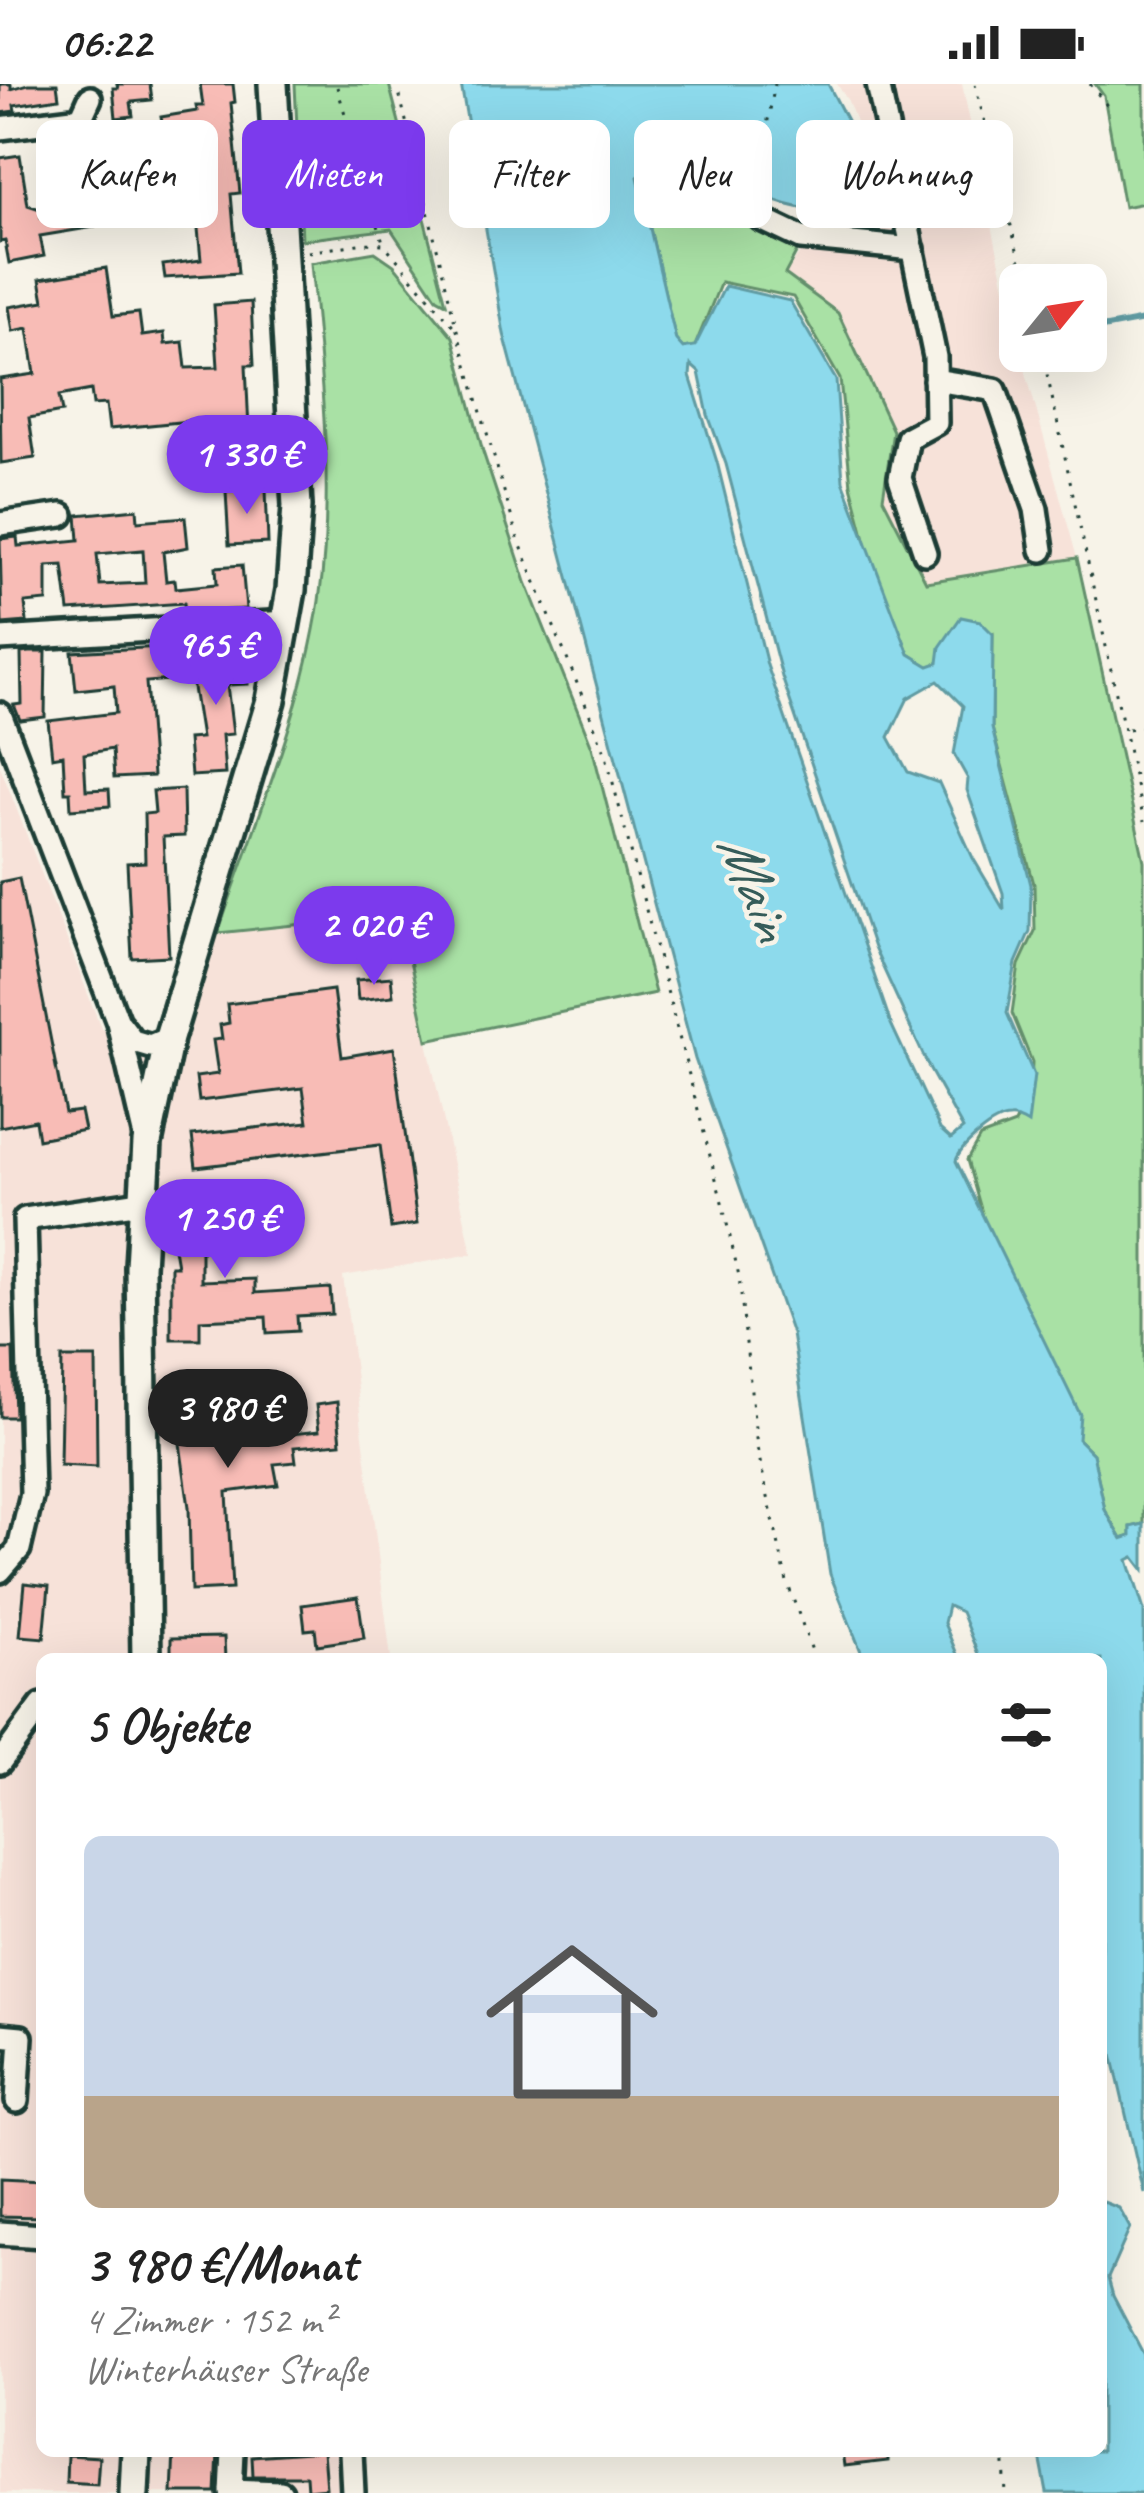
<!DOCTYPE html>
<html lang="de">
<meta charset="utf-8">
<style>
:root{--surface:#fff;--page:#f6f6f6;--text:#222;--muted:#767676;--accent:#7c3aed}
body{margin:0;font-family:Caveat,sans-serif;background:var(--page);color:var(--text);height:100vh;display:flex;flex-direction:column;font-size:45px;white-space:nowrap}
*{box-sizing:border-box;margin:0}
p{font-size:39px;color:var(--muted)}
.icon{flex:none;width:66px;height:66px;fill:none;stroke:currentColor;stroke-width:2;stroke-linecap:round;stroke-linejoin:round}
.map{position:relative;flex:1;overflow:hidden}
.sheet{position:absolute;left:36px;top:1569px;width:1071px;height:804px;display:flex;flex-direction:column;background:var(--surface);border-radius:18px;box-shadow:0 12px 48px #0002}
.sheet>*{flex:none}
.banner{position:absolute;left:36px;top:36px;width:1074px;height:108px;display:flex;gap:24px}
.needle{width:78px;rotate:60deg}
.buttons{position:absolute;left:999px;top:180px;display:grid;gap:24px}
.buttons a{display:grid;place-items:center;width:108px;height:108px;border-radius:18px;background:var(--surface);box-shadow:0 12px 48px #0002;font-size:60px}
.price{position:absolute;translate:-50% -102px;padding:0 27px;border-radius:42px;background:var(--accent);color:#fff;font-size:39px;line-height:78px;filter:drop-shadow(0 3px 6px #0008)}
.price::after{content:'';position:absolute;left:50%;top:72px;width:36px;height:27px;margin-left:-18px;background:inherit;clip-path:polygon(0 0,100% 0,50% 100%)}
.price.current{background:#222;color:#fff}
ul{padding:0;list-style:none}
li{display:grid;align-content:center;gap:24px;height:636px;padding:0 48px}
li span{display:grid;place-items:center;height:372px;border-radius:18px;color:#555}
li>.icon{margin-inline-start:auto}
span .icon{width:216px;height:216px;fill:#fffc;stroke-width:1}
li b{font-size:51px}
h2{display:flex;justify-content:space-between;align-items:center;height:144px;padding:0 48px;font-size:51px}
.pill{padding:0 42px;border-radius:18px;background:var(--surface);box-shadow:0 12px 48px #0002;font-size:42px;line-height:108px}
.pill.current{background:var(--accent);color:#fff}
.status{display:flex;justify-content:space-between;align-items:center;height:84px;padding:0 60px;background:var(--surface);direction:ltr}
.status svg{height:33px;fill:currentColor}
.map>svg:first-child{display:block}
</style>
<div class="status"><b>06:22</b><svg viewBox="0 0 49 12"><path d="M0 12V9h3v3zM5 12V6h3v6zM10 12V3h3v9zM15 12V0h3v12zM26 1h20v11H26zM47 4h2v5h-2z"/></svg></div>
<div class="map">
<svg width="1144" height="2409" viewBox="0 0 1144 2409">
<rect width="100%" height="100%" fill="#f7f3e8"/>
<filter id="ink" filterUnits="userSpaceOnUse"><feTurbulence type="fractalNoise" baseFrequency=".00833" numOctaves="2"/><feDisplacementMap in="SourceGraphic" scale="24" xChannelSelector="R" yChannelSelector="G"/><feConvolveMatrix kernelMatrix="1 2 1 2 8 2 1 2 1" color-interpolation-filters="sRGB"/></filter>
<g filter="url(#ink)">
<path fill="#f7e2d9" d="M837,0H962L1014,245L1077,474L926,499L883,414L893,347L785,190L824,136L850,137L884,110L848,17Z
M0,682L101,944L133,967L150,970L183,954L218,849L400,830L472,1170L343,1192L391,1575H42V2367H341L344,2409H0Z"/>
<path fill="#a9e1a5" stroke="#648f6c" stroke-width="3" d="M295,0H389L446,219L437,214L391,145L302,156Z
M1095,0H1144V119L1124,123L1104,12Z
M666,78L716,89L754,115L750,140L800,162L785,190L838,229L893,347L883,414L926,498L1077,474L1144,777V1440L1131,1443V1452L1122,1455L1105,1426L1093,1370L1078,1355L984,1136L967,1076L980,1053L1015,1040L1031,1003L1032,978L1012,929L1019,881L1035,847L1034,800L992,644L993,550L929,583L909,570L870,474L851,401L840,295L793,213L721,198L695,262L683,264L676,257L638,93L647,82Z
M375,168L394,181L453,253L483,368L526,498L592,663L655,909L427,956L400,830L218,849C254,741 302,630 319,517C335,405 321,291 311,179Z"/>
<path fill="#8ddaec" stroke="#619ba2" stroke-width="3" fill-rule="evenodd" d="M461,0H828L861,63L876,109L849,131C820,129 794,124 766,114C732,101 669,57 638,93L676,256L683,264L695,262L725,202L790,217L836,296L843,397L909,570L929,582L938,579L940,563L961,533L980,537L993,550L992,644L1031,801L1030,847L1016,879L1007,929L1034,991L1028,1040C1023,1037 1015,1033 1009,1034C993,1034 960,1063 956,1077L1080,1330L1078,1355L1093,1370L1105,1426L1122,1455L1131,1452V1443L1144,1440V1486L1134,1473L1128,1476L1144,1526V2109L1101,1922V1575H980L961,1528L948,1522L944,1539L959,1575H864L830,1490L792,1250L695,975L504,250ZM691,281L699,288L708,331L726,380L782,593L874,864L930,986L963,1045L951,1055L940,1045L891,940L767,581L717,378L690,292ZM938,597L963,622L954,670L968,695L967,706L1003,809L1004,826L973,774L939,699L908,688L889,653L908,614Z
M1101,2117L1119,2124L1130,2144L1108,2194L1113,2212L1144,2271V2409H1047L1039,2367H1101Z"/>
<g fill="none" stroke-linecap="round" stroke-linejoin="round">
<path stroke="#619ba2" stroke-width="6" d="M1086,247L1144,236"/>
</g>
<path fill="#f8bcb6" stroke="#1f3d34" stroke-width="3" fill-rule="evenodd" d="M0,0H11V5L28,0H57L59,14L14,21L15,27L0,29Z
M117,0H150L152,16L131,18L133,32L116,34L113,4H118Z
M200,0H233L235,18L231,19L240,109L231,110L238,189L165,194L163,181L201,176L195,113H201L194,43L164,49L161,33L197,27L196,22H203Z
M127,44L133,76L78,89L74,61L94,58L93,52Z
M20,71L28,121L40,125L41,133L69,128L65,96L86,93L94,143L40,152L44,172L9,179L5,157L0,158V74Z
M106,184L113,232L139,229L142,252L164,249L165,260L183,258L186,284L218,283L214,221L251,218L254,281H246L249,346L245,347L246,377L202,379L200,336L109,345L106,320L93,321L91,306L59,312L62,328L29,334L35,374L1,379L0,295L35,290L28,244L13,247L9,223L44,217L40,195Z
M266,405L268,459L229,461L226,407Z
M137,425L138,437L185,433L188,463L163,468L166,497L175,496L176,504L217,500L216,483L242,481L246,525L185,529L184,519L69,527L63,481L47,482V517L25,519L27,538L2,540L0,455L17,453L18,462L79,456L77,431ZM143,466L145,499L100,501L97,470Z
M246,555L248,600L227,601L233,650L222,651L225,690L191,692L188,655L201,654L191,591L221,588L219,557Z
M180,562L183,595L146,598L153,692L114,694L112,665L84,670L86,706L109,705L110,722L71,725L70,708H65L63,671L52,673L48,637L116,629L114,602L76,606L72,568Z
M30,568H46L45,633L20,636L14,621L22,620L21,569Z
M183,705L184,752L163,753L169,872L132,874L127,779L145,778L144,730L155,729L153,707Z
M19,794L65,1029L80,1027L84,1046L38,1055L35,1036L0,1043V798Z
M391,893L393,912L358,916L356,896Z
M333,906L342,973L394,964L417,1140L391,1144L380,1061L196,1083L192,1051L308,1038L303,1004L199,1017L196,993L218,990L213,956L222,955L220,941L229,939L227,920Z
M222,1114L229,1160L201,1164V1197L255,1195V1209L330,1204L332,1230L297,1232L298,1247L267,1249L266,1233L200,1236V1255H171V1182H177L167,1123Z
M0,1265H13L15,1333H0Z
M62,1274H96L97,1383L60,1381Z
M221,1287L231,1357L319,1347L316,1321L337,1318L341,1359L294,1363L296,1378L274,1380L278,1401L227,1408L232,1505L191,1507L189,1423L177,1338L187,1337L180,1293Z
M25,1499L49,1502L44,1554L20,1552Z
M358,1513L364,1554L317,1561L315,1545L305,1546L302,1521Z
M224,1553L225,1575H171V1554Z
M0,2095L42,2097V2133L0,2132Z
M174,2367H218L216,2409H172Z
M323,2367L326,2404L307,2406L306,2392H253L252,2372Z
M842,2367H888V2377L844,2382Z
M67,2371L99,2373L97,2400L66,2398Z"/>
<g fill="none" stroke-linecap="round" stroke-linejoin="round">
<g stroke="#1f3d34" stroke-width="30">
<path id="minor" d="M878,0L935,273L936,339L908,354L900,394L925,469
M0,44L81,34L90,14
M761,135L801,154L913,165
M935,296L995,306L1036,425L1042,466
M0,440L62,431
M0,555L287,538
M0,630L118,938L145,1053
M120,940L133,957L150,962L169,954
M0,1487L19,1465L32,1410L25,1135L141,1118
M0,1678L42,1621
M0,1951L21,1953L17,2017
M0,2149L42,2152
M351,2367L353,2409
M231,2406L281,2408
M231,2409L233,2367"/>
</g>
<g stroke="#1f3d34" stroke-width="36">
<path id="major" d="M146,1575L140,1183L147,1059L169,954L271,616L291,506L297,422L273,0
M134,2409L136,2367"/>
</g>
<path stroke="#1f3d34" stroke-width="3" stroke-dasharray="3 9" stroke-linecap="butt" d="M397,0L457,246L517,452L605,668L722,1118L739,1192L757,1364L787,1498L815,1575
M975,0L1026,201
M1090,0L1112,28
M337,3L383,158
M667,66L757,91
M754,108L775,0
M308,168L364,159L384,160L456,245
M1042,267L1144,738
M1128,645L1144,643
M1003,2367L1006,2409"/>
<use href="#minor" stroke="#f7f3e8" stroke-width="21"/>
<use href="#major" stroke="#f7f3e8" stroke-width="27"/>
</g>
</g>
<g text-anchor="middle" stroke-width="9" stroke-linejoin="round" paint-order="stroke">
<g font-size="60" font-style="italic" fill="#355c59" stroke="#f7f3e8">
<text transform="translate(757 801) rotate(68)" y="21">Main</text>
</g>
</g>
</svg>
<div class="buttons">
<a><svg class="needle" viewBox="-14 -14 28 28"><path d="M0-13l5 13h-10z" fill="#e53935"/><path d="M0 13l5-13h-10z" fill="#767676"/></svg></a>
</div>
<b class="price" style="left:247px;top:433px">1 330 €</b>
<b class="price" style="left:216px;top:624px">965 €</b>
<b class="price" style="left:374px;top:904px">2 020 €</b>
<b class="price" style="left:225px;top:1197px">1 250 €</b>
<b class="price current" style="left:228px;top:1387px">3 980 €</b>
<div class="banner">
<a class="pill">Kaufen</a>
<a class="pill current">Mieten</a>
<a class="pill">Filter</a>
<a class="pill">Neu</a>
<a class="pill">Wohnung</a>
</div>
<section class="sheet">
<h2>5 Objekte<svg class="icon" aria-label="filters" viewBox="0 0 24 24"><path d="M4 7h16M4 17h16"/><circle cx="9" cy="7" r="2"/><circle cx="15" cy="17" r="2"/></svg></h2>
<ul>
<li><span style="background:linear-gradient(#c9d6e8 70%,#b9a48a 0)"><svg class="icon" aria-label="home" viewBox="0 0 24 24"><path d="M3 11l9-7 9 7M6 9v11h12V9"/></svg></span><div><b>3 980 €/Monat</b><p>4 Zimmer · 152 m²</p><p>Winterhäuser Straße</p></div></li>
</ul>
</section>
</div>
